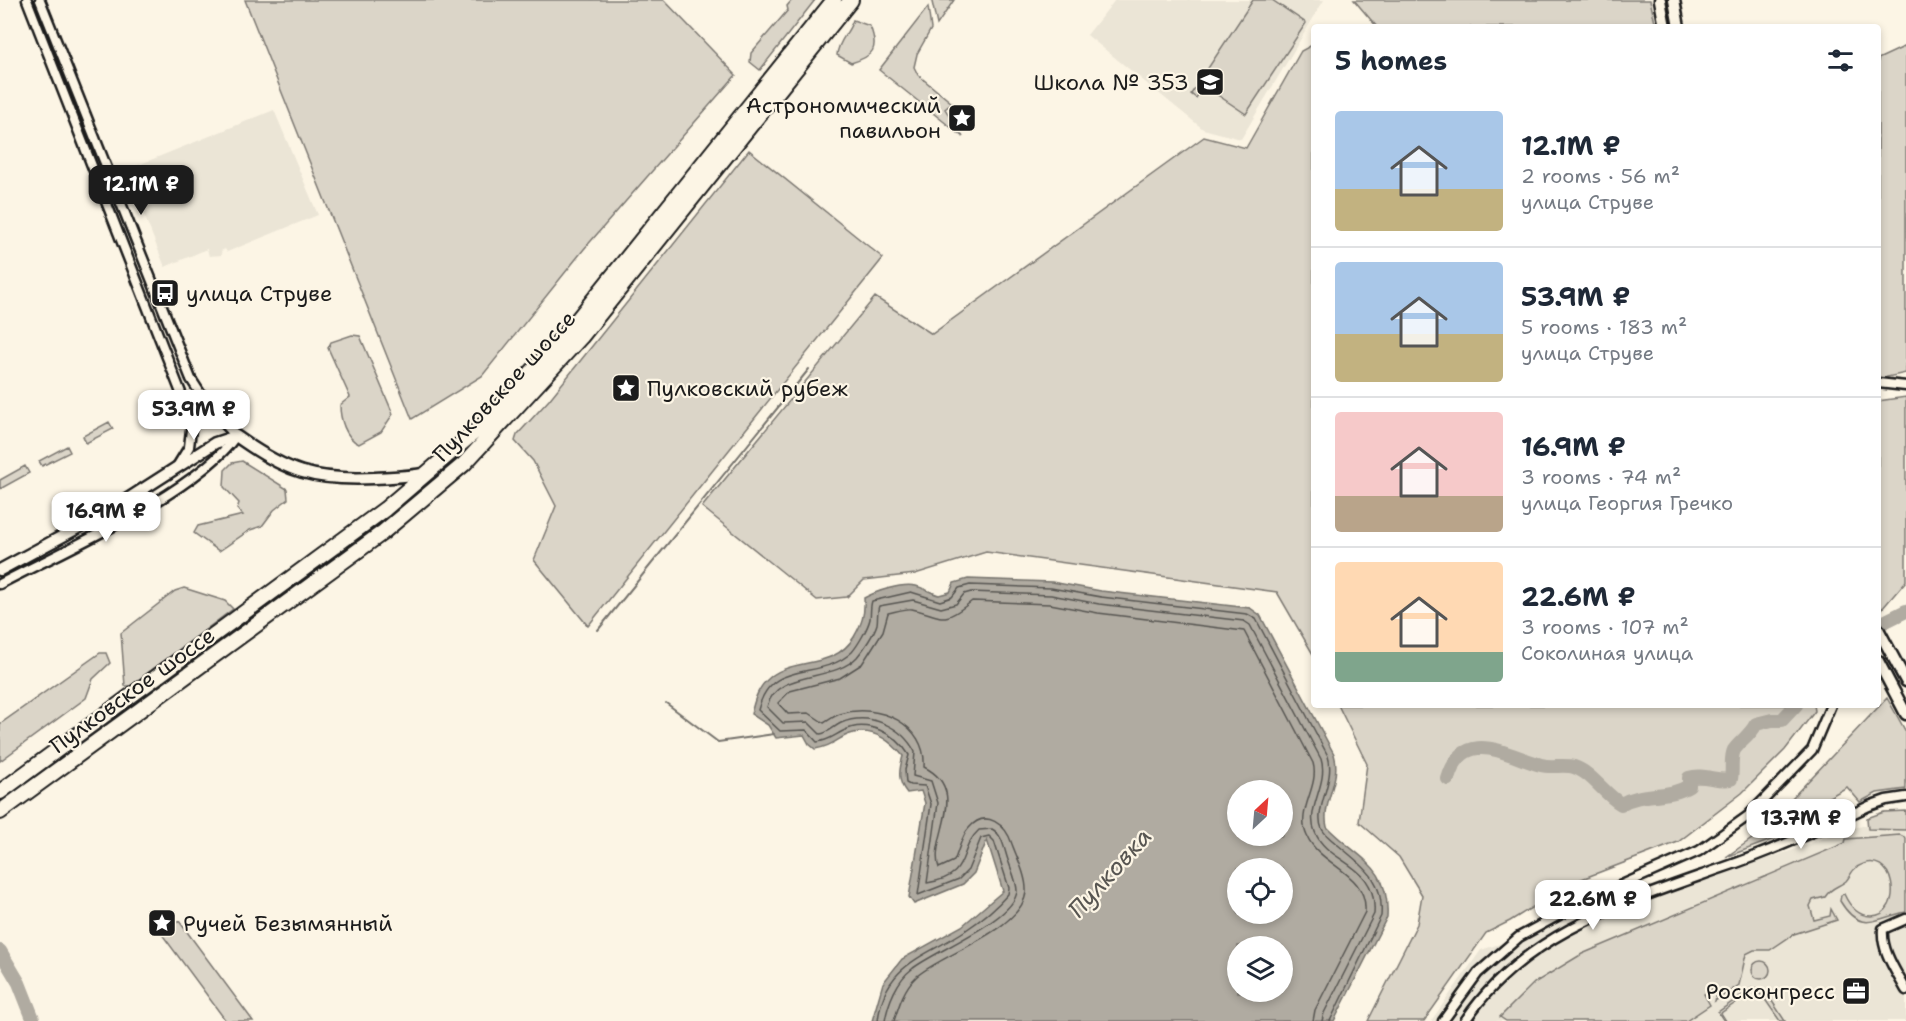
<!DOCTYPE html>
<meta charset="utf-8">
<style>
:root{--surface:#fff;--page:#f2f2f3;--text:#1f2937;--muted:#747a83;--line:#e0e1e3;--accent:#1c1c1c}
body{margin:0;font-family:"Shantell Sans",sans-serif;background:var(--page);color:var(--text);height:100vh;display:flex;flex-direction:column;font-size:22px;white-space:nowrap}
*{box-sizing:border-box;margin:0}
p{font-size:20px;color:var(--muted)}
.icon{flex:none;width:33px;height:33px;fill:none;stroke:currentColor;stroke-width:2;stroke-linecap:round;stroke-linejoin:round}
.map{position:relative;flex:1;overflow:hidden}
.drawer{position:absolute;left:1311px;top:24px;width:570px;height:684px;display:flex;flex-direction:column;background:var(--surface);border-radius:6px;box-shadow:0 3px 9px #0003}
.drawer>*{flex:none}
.needle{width:39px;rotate:26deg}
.buttons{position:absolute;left:1227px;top:780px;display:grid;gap:12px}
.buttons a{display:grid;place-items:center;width:66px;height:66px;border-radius:50%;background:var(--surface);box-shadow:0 3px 9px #0003;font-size:30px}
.price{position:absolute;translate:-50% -51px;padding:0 14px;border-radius:12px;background:#fff;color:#222;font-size:20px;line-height:39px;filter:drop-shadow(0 2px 3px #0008)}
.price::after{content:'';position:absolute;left:50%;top:36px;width:18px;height:14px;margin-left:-9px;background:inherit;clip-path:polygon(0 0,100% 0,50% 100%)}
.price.selected{background:var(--accent);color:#fff}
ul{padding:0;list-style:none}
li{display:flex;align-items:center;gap:18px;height:150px;padding:0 24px}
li+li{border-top:2px solid var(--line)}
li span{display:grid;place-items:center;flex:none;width:168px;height:120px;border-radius:6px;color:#555}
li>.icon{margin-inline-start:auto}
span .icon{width:72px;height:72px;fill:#fffc;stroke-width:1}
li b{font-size:26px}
h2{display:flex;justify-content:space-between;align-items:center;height:72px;padding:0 24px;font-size:26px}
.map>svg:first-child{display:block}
</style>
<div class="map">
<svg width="1906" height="1021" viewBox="0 0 1906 1021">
<rect width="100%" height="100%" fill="#fcf5e5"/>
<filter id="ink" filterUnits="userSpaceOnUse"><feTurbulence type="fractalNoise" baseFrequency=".0167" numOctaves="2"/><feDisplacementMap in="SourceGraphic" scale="12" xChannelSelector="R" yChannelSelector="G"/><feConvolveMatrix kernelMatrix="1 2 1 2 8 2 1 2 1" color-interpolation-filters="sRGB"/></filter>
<g filter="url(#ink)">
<path fill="#ebe5d6" d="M1115,0H1324L1241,139L1203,129L1087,35Z
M274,110L318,215L227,252L225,249L221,251L222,255L209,256L207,249L165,267L126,170Z
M1885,821L1906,826V1021H1431L1481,950L1793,850L1844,830Z"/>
<path fill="#dbd5c8" stroke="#7c7872" stroke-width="1.5" d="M245,0H664L736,75L584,249L482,376L412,419Z
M792,0H815L760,70L750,62L751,53L788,10L787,6Z
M934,0H954L937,25L932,2Z
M1253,0H1272L1306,23L1246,114L1204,86L1196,98L1191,94Z
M1354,0H1650L1656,27H1377Z
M928,7L931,29L917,54L914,67L918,75L952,103L945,109L963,137L879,70Z
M853,20L870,26C879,49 874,56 851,63L837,55C838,41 849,33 853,20Z
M1314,44V656L1277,592L986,552L915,574L864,580L847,597L817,600L702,507L875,297L932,334L1204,137L1246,148L1301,51Z
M1906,46V373L1878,379V59Z
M749,150L883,258L588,626L534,560L556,506L533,461L515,441L517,435L549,400Z
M352,335L360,336L393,414L381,432L359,444C345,438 340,418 340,405L350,397L328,348L331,342Z
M1906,397V581L1882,609L1878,602V401Z
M109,422L113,429L86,443L83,436Z
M67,446L70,452L42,466L39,461Z
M242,461L287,489L288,499L274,510L262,526L250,530L219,551L194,533L198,526L243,515L237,509L239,503L224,487L225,470L232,463Z
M25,466L29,473L0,489V480Z
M184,588L225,601L233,609L130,686H125L121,633L175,591Z
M100,653H106L110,663L93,679L86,698L0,761V724Z
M1887,698L1906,732V789L1877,793L1860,802L1847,787L1779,825L1782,836L1726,857L1756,836Z
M1338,705H1814L1815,711L1785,750L1742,793L1678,842L1574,882L1510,921L1486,933L1424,1021H1368L1417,924L1422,895L1399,857L1359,822L1367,764Z
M1906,811V830L1868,829L1867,818L1884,812Z
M1900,835L1906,838V912C1877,917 1861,936 1840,901L1841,895L1844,894C1849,905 1857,916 1871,916C1906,916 1895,844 1857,867C1851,871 1850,877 1846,881C1839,887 1831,887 1825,897L1813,900L1810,906L1814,920L1830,916L1831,909L1837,920L1794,934L1770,950H1754L1746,954L1739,985L1715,1001L1717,995L1712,989L1704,994L1710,1005L1686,1021H1506L1500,1017L1534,983L1582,954L1845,843L1846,839Z
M179,921L253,1021H226L161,933Z
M1752 970a9 9 0 1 1 18 0a9 9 0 1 1-18 0Z
M1752,988L1766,992L1785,1021H1780L1762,995L1753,991L1721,1013L1726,1021H1724L1718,1012Z"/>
<path fill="#b0aba1" stroke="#75726c" stroke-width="1.5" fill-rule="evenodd" d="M968,579L1052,582L1101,591L1250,608L1260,615L1334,754C1342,780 1321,803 1327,827C1359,860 1390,865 1387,917L1334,1021H872L883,983L902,959L962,926L1003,891L987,840L974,873L963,884L914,904L909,897L925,803L921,791L907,793C897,781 899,770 903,756C889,739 869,725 845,736C834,742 828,747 815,749L809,744L804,735L776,738L768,725L751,714C754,702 757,690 766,681C790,655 833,672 854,637C862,623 865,615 864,598C877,591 901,583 916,586C924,588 931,593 939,595L950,592L954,583ZM1238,790H1282V836H1238ZM1238,868H1282V914H1238ZM1238,946H1282V992H1238Z"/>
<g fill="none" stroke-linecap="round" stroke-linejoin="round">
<path stroke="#575551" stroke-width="1.5" d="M878,1021C884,963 926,957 966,930C981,920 996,908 1008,894L1009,888L994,841L989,836L981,838L968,870L959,879L918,895L931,804L925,786L910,785L906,783L905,770L909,755C896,734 867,718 843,731C833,736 828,741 817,742L806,730L780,731L758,710C771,657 820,682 852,652C858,645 868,628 870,619C871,613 870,607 872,601L911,592L940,601L952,597L959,588L970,585L1051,588L1101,597L1247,614L1256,619L1328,756C1336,781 1313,809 1322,829C1325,835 1333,841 1338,845C1364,867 1384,879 1381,916L1330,1021
M885,1021C888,1003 897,980 912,969C932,952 1015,920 1017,891C1017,882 1011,869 1008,860C1004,849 1003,835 992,829L979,830C956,851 973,876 927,883L938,803L931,781L913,776L915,752C902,727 870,711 841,723C834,726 829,733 820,734L808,722L783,723L767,707C776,669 833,683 857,657C864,649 874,634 877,624C878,618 877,611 879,606L913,600L941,608L956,604L964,594L971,592L1051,595L1099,604L1244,621L1250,625L1321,759C1329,784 1305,808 1315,832C1328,865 1378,862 1374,914L1324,1013L1322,1021
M894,1021C899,1005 904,988 916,977C938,956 1023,929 1026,892C1027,877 1017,858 1012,844C1006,825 986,808 969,828C961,836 959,851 954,861L939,868C928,839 972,791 924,767C927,724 878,702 840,714C834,716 829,720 824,723L809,713L788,714L778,703L790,691L840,678L862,664L883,631L888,613C894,612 905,608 912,609C944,616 941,626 972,601L1050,604L1098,613L1244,631L1313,763C1320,787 1295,811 1307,836C1321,867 1368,872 1365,912L1315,1010L1313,1021"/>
<path stroke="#75726c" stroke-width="2" d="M598,630L809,369
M666,703L718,742L774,734"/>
<path stroke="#b0aba1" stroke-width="14" d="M1878,625L1906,611
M1448,779C1464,725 1507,756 1541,765C1551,768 1564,764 1574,767C1591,772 1605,795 1621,804C1643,791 1668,799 1689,786V778C1704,773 1716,782 1731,779C1733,769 1730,758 1734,750C1739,742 1750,736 1756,724L1772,720H1782L1796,705
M0,951L19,983L34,1021"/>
<g stroke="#1c1c1c" stroke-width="13">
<path id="minor" d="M27,0L192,421L189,447L178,465
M1878,383L1906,386
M0,584C64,550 196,493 236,436L209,407L191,379L40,0
M1906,919L1883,929C1881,951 1896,971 1906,990
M1443,1021L1478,973L1519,937L1581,903L1699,851L1748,816L1812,750L1831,705
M1465,1021C1524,932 1627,902 1722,868C1772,851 1821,829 1869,806L1886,800L1906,797"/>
</g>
<g stroke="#1c1c1c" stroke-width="15">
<path id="tertiary" d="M0,570L109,511L215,443L236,436C286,472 314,481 375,478C392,477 409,477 426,473"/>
</g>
<g stroke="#1c1c1c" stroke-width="15">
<path id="secondary" d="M1660,0L1665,27
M1674,0L1679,27
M1878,629L1906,681
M1878,661L1906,714"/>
</g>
<g stroke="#1c1c1c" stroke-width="18">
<path id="trunk" d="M0,792L385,509L490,419L570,329L834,0
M0,812L382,533L464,464L581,337L851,0"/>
</g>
<use href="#minor" stroke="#fcf5e5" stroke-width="8"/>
<use href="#tertiary" stroke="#fcf5e5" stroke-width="10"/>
<use href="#secondary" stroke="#fcf5e5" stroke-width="10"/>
<use href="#trunk" stroke="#fcf5e5" stroke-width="14"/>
</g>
</g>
<defs>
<g id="school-square" transform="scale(1.5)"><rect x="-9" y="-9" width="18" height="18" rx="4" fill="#1c1c1c" stroke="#fcf5e5"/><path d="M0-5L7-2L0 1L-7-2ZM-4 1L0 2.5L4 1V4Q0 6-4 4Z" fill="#fff"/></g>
<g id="sight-square" transform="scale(1.5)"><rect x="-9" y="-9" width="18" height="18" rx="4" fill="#1c1c1c" stroke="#fcf5e5"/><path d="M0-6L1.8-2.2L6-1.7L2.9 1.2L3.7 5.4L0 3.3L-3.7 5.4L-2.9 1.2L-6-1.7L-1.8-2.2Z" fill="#fff"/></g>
<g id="bus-square" transform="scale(1.5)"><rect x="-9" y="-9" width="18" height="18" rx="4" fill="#1c1c1c" stroke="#fcf5e5"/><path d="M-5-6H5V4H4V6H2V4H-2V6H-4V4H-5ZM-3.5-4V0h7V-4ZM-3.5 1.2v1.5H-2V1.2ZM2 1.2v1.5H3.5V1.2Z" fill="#fff"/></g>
<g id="office-square" transform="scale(1.5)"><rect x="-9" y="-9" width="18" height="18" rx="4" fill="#1c1c1c" stroke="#fcf5e5"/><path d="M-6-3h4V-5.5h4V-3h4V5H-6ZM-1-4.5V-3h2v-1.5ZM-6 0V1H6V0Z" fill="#fff"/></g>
</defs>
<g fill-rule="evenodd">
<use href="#school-square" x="1210" y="82"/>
<use href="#sight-square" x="962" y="118"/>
<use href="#bus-square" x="165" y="293"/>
<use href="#sight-square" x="626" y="388"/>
<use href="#sight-square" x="162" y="923"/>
<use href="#office-square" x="1856" y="991"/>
</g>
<g text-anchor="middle" stroke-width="4.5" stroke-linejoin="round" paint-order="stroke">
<g font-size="22" fill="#1c1c1c" stroke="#fcf5e5" text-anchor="end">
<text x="1189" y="90">Школа № 353</text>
<text x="941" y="113">Астрономический<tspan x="941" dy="25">павильон</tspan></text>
<text x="186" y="301" text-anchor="start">улица Струве</text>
<text x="647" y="396" text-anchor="start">Пулковский рубеж</text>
<text x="183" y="931" text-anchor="start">Ручей Безымянный</text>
<text x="1835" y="999">Росконгресс</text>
</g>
<g font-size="22" fill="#1c1c1c" stroke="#fcf5e5">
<text transform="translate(504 386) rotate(-47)" y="8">Пулковское шоссе</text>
<text transform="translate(132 690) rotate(-36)" y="8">Пулковское шоссе</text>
</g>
<g font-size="24" font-style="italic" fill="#575551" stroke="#fcf5e5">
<text transform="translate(1110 873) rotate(-48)" y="8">Пулковка</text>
</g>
</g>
</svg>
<div class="buttons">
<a><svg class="needle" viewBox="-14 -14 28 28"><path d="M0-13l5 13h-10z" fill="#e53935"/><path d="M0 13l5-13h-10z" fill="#747a83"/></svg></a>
<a><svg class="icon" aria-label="locate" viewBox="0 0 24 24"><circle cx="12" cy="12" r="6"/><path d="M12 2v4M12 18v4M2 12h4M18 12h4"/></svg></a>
<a><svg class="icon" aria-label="layers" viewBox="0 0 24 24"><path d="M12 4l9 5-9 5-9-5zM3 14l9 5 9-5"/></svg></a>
</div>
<b class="price selected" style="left:141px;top:216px">12.1M ₽</b>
<b class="price" style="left:194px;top:441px">53.9M ₽</b>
<b class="price" style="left:106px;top:543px">16.9M ₽</b>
<b class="price" style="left:1801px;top:850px">13.7M ₽</b>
<b class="price" style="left:1593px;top:931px">22.6M ₽</b>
<section class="drawer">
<h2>5 homes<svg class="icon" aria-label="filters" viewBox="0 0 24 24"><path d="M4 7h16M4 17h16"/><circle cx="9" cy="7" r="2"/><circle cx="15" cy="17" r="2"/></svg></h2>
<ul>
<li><span style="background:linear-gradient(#a9c7e8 65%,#c2b280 0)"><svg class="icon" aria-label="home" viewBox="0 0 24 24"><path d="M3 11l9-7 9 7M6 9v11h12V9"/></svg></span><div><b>12.1M ₽</b><p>2 rooms · 56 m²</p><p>улица Струве</p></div></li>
<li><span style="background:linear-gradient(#a9c7e8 60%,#c2b280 0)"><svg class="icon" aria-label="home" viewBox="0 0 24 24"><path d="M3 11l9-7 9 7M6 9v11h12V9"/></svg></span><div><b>53.9M ₽</b><p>5 rooms · 183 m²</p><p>улица Струве</p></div></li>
<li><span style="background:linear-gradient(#f6c9c9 70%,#b9a48a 0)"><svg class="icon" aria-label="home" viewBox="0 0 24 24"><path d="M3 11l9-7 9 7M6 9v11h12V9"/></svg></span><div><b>16.9M ₽</b><p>3 rooms · 74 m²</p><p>улица Георгия Гречко</p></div></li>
<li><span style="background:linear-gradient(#ffd9b3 75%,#7fa58c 0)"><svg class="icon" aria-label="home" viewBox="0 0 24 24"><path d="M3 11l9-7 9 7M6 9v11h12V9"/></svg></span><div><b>22.6M ₽</b><p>3 rooms · 107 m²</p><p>Соколиная улица</p></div></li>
</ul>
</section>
</div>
